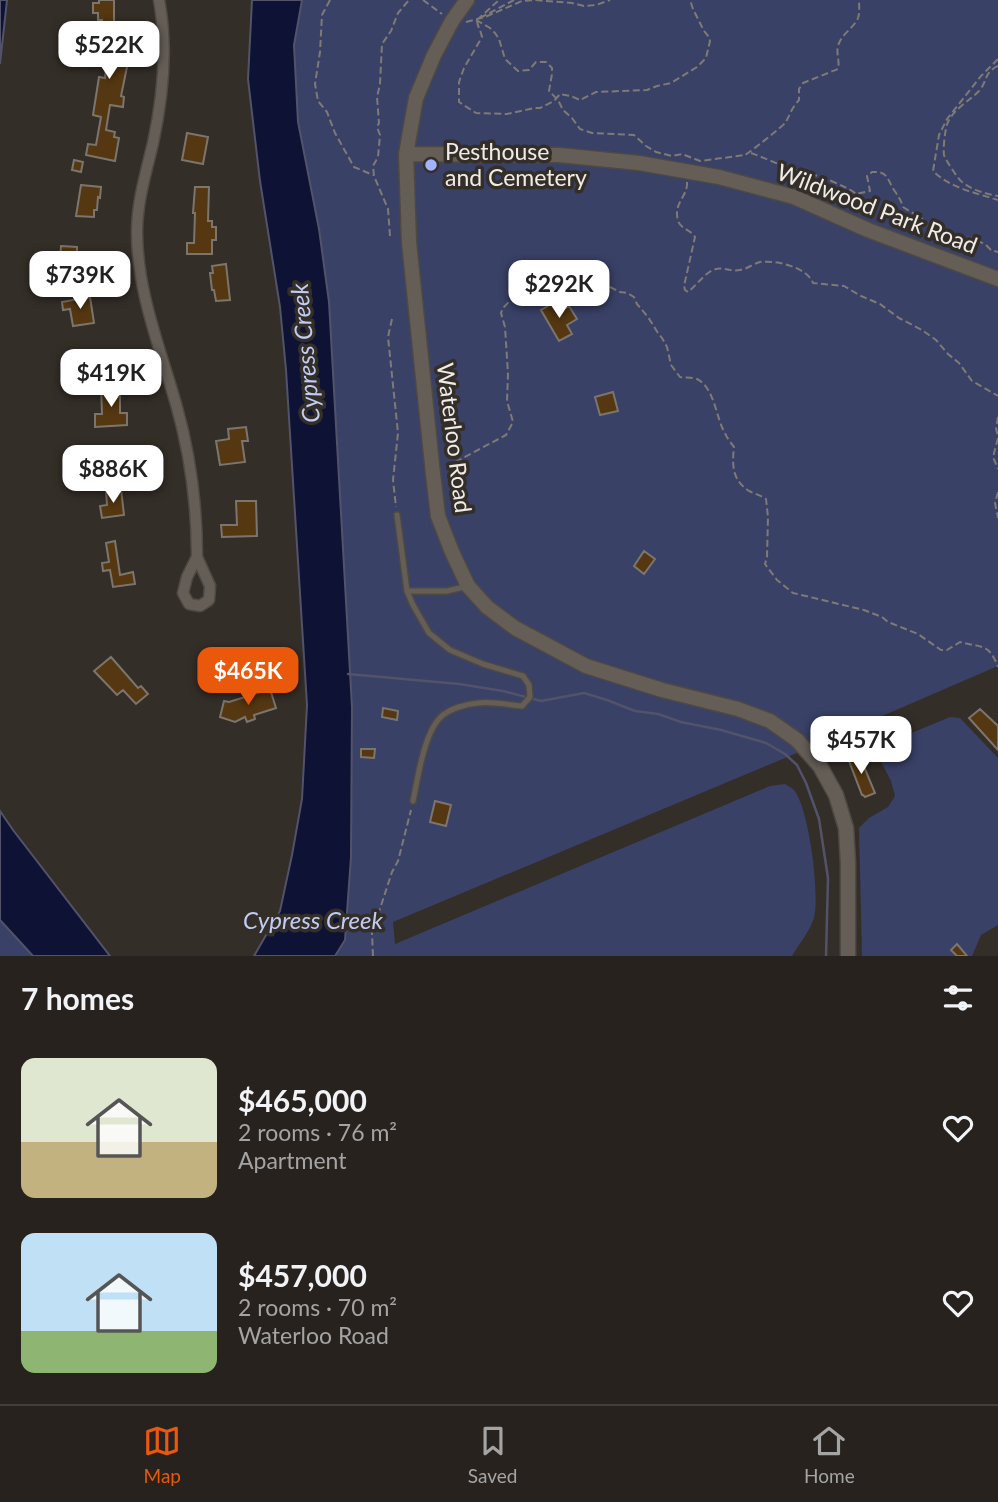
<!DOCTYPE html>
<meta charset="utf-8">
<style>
:root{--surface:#27221e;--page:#332f2b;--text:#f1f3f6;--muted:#a4a4a4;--line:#433f3c;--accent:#ea580c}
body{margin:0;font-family:Lato,sans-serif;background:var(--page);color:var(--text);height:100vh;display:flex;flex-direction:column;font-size:26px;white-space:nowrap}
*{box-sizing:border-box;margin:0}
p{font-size:23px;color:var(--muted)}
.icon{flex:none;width:38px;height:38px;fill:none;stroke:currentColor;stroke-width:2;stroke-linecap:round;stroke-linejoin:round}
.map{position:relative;height:956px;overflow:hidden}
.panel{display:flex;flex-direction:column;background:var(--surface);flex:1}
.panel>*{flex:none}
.price{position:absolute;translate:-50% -60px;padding:0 16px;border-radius:14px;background:#fff;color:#222;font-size:23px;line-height:46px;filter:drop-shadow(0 2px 4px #0008)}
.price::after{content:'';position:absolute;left:50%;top:42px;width:21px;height:16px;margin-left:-10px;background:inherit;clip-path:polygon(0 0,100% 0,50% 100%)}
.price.selected{background:var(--accent);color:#fff}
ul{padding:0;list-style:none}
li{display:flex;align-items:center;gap:21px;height:175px;padding:0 21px}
li span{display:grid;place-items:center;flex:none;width:196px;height:140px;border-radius:14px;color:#555}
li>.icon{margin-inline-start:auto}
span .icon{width:84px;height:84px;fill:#fffc;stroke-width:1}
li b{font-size:30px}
h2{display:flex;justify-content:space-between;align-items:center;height:84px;padding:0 21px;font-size:30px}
.dock{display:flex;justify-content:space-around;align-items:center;height:98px;border-top:2px solid var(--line);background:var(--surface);font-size:19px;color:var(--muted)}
.dock a{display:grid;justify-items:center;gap:4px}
.dock .selected{color:var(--accent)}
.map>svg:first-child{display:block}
</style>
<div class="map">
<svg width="998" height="956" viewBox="0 0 998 956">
<rect width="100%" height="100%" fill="#342e28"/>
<path fill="#394167" d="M302,0H998V666L785,758L393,922L395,944L770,786L785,784C788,786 792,788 794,790C809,808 820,895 814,918C810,931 799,944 792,956H335L345,940L351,857L352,707L329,302L319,229L298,122L294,45Z
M950,717L960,718L998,758V925L981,935L972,956H862L859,828L869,818L888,807L895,796L891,781L876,752L885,744Z
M0,920L33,956H0Z"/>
<path fill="#0e1234" stroke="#52536a" stroke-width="2" d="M0,0H7L0,64Z
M252,0H302L294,45L298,122L319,229L329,302L352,707L351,857L345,940L335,956H254L280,911L292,855L302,799L307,705L286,370L280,307L260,181L248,79Z
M0,811L13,830L110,956H33L0,920Z"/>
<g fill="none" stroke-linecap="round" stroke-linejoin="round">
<path stroke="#52536a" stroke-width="2.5" d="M348,674L459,684L503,691L541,701L584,693L607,700L635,711L658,714L681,722L721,730L766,743L785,754L797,765L806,783L819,819L828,878L826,956"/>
</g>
<path fill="#553812" stroke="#7c756e" stroke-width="2" d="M99,0H114V32L125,33L124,43L129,44L127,67L121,96L124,97L123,107L110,105L106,130L115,132L114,137L119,138L115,161L86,155L88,144L96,145L101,117L93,115L99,77L105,78L108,46H100L102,20H98V13H93V3H99Z
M187,133L208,137L203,164L182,160Z
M74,160L83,162L81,172L72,170Z
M81,185L101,187L100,198L98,197L97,210H94V217L76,216Z
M195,187H209L208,221H212V227H216V240H212V254H187V243H194L195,213H193Z
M61,246L77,247V258H85L84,275L70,274V259H60Z
M226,264L230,300L216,301L214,290H212L210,273H213L212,266Z
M90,297L94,323L73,326L70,309L63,310L62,302Z
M553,303L559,312L569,306L577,319L567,325L572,334L559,341L541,310Z
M120,386V413H127V425L95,427V414H102L101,387Z
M613,392L618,411L600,415L595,397Z
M246,427L248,441H242L245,462L220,465L216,441L229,439L228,429Z
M121,489L124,515L102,518L100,506L107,505L106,491Z
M236,501H256L257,536L222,537L221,525H237Z
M115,541L120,575L133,572L135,584L113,587L110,570L103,571L102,563L109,562L106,543Z
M644,551L655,559L644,574L634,566Z
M111,657L138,688L141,686L148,694L136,704L123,690L117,695L94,671Z
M270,689L276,708L254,715L255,719L247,722L245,717L235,722L220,717L224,701L229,702Z
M383,708L398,711L397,720L382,717Z
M980,709L998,726V750L969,718Z
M361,749H375L374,758L361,757Z
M855,755L856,758L860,757L875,793L865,797L863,795H862L849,761V758Z
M435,801L451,805L446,826L430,822Z
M957,944L967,956H957L951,950Z"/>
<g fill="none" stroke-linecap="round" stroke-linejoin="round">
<g stroke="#4f4944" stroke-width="8">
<path id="service" d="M397,515L407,591
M413,801C418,778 424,730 443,715C452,708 467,704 478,703C492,701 508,705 522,706L530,697L529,685L523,676L483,664L450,650L429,633L413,605L407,591H447L468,586"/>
</g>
<g stroke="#4f4944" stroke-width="13">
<path id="minor" d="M159,0C168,47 163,97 153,143C146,173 137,202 137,232C137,291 160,348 176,404C190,453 197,505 197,557
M197,557L210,586L209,600L200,606L189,604L183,593L187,577Z"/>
</g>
<g stroke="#4f4944" stroke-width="17">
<path id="tertiary" d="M467,0L452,21L434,55L416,98L406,154L409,242L433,474L438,516L452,552L468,586L487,607L515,628L586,666L662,690L738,709L770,721L797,740L820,766L836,795L846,828L848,863V956
M406,154L559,155L639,163L719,177L794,197L868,230L998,279"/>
</g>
<path stroke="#7f7a75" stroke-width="2" stroke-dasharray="7 3.5" stroke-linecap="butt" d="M330,0L322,15L320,52L315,84L318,101L327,112L335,133L354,167L373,175
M423,0L442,14
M480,18L514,0
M476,20L490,28L495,33L499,39L505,59L518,71L529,70L536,62H546L552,68V74L549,91L558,100L563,110L572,118L580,129L592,133L634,135L646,146L656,152L672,156L682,154L700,161L745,155C749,153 783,126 785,123C791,114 790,110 799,100V89L803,83L838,69C840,61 836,54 838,46C841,34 854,28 858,18C860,12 859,6 859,0
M477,20L499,0
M477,21C478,28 481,31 482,37L464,68L459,82V102L476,113L507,114L534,108H540L554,101L560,94L571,96L580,100L596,92L647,90L657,86L671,83L697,67L706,58L710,41L709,37L704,31L693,9L690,0
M466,22L485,17L522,1L534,0L572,3L584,6L596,5L610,0
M998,59L981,76L947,119L939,135L933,171C950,188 976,193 998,200
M998,66C983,73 988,81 979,91C969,101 954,109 948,122C945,128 943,148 944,155C945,159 958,179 962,182C972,190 986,194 998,196
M751,153C768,159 787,169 805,172C817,175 847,186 856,194L870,191L867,176L872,172C888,171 887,179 894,190C898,196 901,200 903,207L921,218L933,230L946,233L953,237L973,238L986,245L991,250L998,252
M687,182C688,197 673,202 678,221C681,229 691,230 695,237L684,286L685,290L688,292C697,285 703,275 713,270C723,266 730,272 740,270C747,269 753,264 760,262C776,260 807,267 813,283L844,286L861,296L880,304L899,318L922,330L936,340L948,354L959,363L972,381L998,396
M390,236L388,209L374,176L373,166L378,157L380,135L377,127L379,123L377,97L380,84L382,44L391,31L398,13L409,0
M392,319L388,337L398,433L393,480L396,507
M998,417L996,428L998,437
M998,438L993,457L998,469
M446,467L506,435L513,422L507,401L508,374L505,327L501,313L503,308L530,280L541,276L548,280L568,274L595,273L610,287L620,292L627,293L634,297L637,304L648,317L658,333L662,338L667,347L671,365L680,377C685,378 692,377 697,379C715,388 716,419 725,433C727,438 731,443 734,447C732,465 732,480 749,491C755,494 760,495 766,499L768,517L767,557L765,564L777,580L793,593L864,610L882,617L888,622L918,634L941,650H947L960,642C982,648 989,643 998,667
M998,492L995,503L998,518
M373,956L372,933L392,872L398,861L411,810"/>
<use href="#service" stroke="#655e57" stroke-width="5"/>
<use href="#minor" stroke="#655e57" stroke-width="10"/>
<use href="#tertiary" stroke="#655e57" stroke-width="14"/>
</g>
<circle fill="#a1b3fd" stroke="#342e28" stroke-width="2.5" cx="431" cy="165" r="7"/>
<g text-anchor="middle" stroke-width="7" stroke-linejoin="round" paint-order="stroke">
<g font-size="23" fill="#efebe7" stroke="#342e28" text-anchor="start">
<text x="445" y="160">Pesthouse<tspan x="445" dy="26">and Cemetery</tspan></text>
</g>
<g font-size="23" fill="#efebe7" stroke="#342e28">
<text transform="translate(877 209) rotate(21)" y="8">Wildwood Park Road</text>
<text transform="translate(454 438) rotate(83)" y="8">Waterloo Road</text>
</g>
<g font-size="24" font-style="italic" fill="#c1ccf4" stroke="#342e28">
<text transform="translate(306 353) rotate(-95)" y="8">Cypress Creek</text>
<text x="313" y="929">Cypress Creek</text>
</g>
</g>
</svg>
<b class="price" style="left:109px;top:81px">$522K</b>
<b class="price" style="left:80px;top:311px">$739K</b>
<b class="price" style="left:559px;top:320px">$292K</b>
<b class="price" style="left:111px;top:409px">$419K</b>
<b class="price" style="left:113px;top:505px">$886K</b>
<b class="price selected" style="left:248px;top:707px">$465K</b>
<b class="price" style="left:861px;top:776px">$457K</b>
</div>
<section class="panel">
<h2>7 homes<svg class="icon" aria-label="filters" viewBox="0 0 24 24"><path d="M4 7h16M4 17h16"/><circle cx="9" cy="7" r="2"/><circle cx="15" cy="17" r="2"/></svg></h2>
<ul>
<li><span style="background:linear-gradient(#dfe7d0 60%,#c2b280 0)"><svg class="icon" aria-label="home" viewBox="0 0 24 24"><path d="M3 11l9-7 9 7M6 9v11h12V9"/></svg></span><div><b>$465,000</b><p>2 rooms · 76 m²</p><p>Apartment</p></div><svg class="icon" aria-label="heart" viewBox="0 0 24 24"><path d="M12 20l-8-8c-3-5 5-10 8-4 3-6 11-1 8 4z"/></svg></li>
<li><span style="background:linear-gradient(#bfe0f5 70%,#8fb573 0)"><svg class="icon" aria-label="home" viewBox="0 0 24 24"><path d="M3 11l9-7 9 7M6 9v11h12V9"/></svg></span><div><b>$457,000</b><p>2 rooms · 70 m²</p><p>Waterloo Road</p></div><svg class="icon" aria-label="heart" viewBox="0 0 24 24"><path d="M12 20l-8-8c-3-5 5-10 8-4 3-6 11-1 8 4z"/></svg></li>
</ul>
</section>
<nav class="dock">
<a class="selected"><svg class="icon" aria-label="map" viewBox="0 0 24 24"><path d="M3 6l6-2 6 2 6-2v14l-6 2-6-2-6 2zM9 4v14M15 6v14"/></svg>Map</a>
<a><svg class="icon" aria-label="saved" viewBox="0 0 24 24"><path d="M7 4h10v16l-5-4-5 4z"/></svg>Saved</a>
<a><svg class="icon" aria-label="home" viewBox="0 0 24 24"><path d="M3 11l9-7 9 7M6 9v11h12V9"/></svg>Home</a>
</nav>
